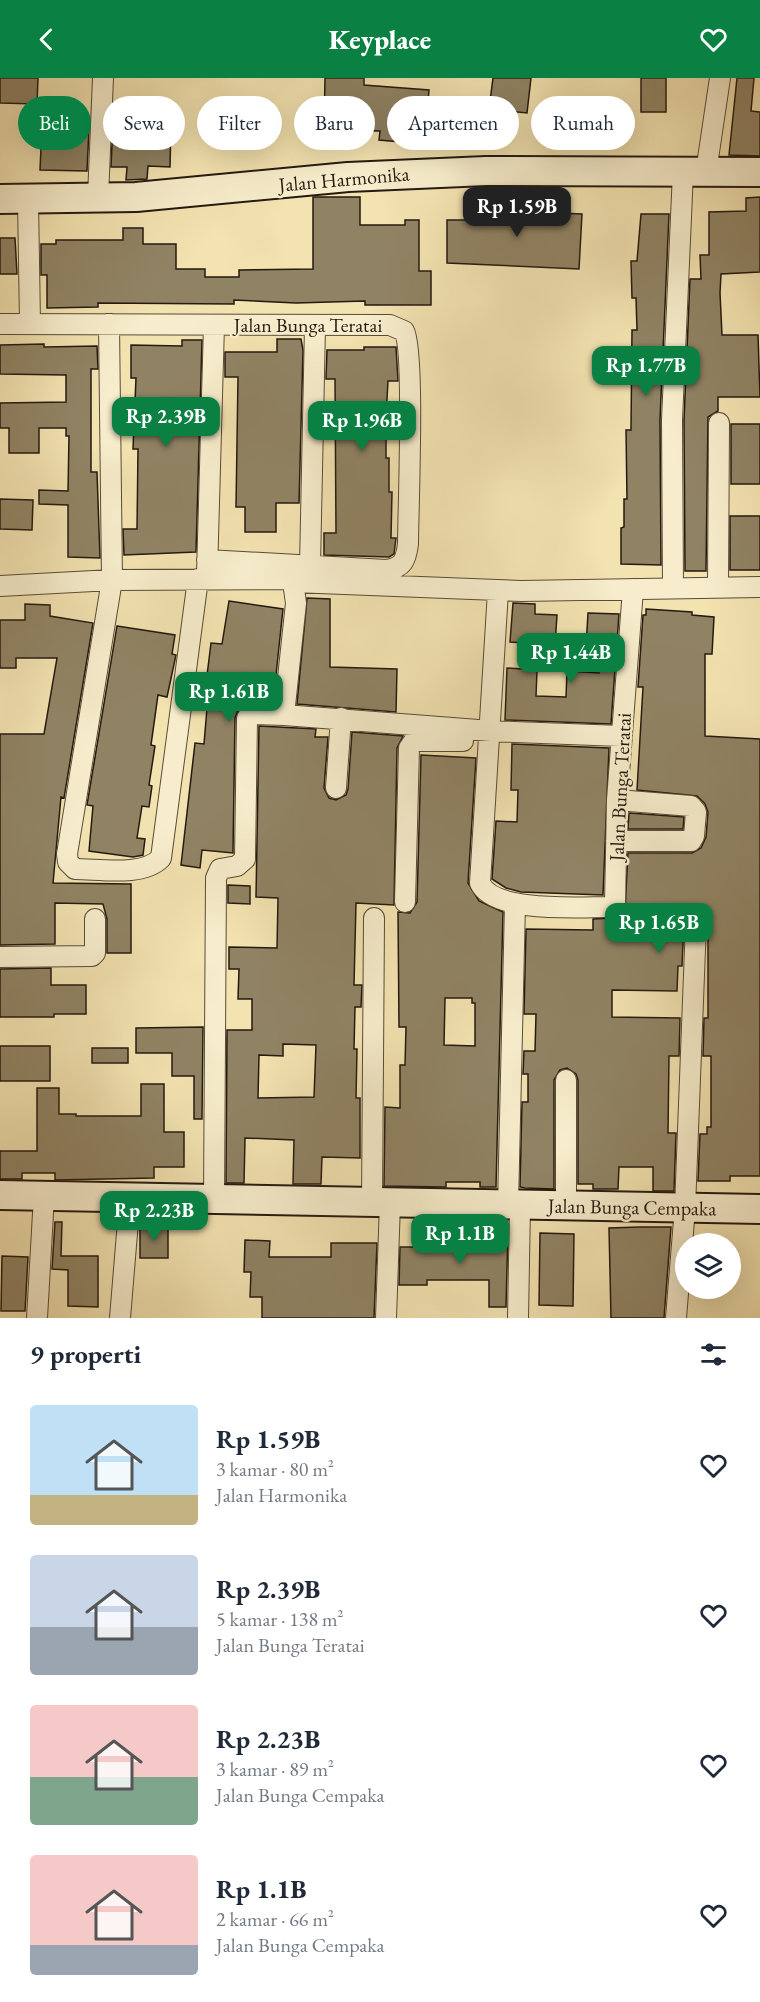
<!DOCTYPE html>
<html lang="id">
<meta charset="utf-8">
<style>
:root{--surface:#fff;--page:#f6f6f7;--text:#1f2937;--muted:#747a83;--accent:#0b8043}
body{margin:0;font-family:"EB Garamond",serif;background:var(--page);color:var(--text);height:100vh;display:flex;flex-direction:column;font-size:22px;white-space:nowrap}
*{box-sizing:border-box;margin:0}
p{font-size:20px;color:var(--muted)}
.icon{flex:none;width:33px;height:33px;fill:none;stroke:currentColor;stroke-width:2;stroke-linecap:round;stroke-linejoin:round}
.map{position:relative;height:1240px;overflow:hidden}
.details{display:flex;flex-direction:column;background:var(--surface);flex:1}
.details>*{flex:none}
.top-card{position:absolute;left:18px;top:18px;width:724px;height:54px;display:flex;gap:12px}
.controls{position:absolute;left:675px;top:1155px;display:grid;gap:12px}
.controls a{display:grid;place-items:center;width:66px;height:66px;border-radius:50%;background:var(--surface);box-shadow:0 6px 24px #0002;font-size:30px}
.price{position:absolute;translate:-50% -51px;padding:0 14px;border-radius:12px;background:var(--accent);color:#fff;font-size:20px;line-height:39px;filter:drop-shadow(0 2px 3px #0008)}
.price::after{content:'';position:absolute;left:50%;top:36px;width:18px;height:14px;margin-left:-9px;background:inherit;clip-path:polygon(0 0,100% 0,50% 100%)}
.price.current{background:#222;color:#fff}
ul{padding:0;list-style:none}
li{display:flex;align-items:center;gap:18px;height:150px;padding:0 30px}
li span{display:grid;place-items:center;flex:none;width:168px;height:120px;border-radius:6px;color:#555}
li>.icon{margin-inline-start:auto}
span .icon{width:72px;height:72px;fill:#fffc;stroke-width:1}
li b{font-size:26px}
h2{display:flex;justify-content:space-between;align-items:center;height:72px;padding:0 30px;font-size:26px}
.pill{padding:0 21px;border-radius:27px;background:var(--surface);box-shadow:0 6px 24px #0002;font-size:21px;line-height:54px}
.pill.current{background:var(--accent);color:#fff}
header{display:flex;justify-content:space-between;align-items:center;height:78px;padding:0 30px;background:var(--accent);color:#fff;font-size:27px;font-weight:800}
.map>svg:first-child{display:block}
</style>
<header><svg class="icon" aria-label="back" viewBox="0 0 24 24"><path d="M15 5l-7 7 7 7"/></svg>Keyplace<svg class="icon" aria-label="heart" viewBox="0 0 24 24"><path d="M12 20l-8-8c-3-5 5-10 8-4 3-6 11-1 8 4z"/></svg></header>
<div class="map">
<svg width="760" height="1240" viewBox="0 0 760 1240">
<rect width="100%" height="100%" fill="#f3e3b1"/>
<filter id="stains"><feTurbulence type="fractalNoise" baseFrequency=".00333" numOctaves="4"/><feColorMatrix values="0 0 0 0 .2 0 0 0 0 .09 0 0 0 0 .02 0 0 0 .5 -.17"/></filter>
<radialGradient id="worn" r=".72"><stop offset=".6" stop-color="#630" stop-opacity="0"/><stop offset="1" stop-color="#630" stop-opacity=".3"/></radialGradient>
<path fill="#908364" stroke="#241a10" stroke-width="1.5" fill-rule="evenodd" d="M0,0H38L37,26L0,25Z
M325,0H364V7L429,12L424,66L379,62L380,53L324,52Z
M493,0H531L527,35L489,31Z
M641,0H666V34H641Z
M737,0H754L751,33L760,34V78L729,77Z
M113,44L171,45L170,89L148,88L147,101L126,102L127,89H111Z
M42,48L89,50L87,93L40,92Z
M313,119H360V147H405V142H419V193H431V227H365V223L296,225L234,222V226L98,225V229L47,230V197H41V166H56V162H123V150H143V166H176V191H205V199H239V192L313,191Z
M500,119L533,121L532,134L582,136L579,191L447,185V142H498Z
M760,119V194L721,196L720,215L722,257H758L760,319H718V333L708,339L706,493H685L684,342L690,201H701L700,177H709V134L746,133V120Z
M641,136H669L660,342L661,487L621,486V450L624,449V421H627L626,352H631L632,252H637L636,220H632L631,183H637Z
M0,160H15L17,196H0Z
M277,261H301L303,272L299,425H276V454H245V429H236L238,299H225V274H277Z
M182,262H202L196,474L124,477L123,451H137L138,371H133L136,300H131V267L182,268Z
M44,266V269L97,268L98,291H91V394H97L100,480L68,479V427L39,426V412L68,413L69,358H66V350H39V375H9V350H0V325L66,324V297L0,296V267Z
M364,269H396L398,303H388L386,338V380H389V414H392L391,460H396L394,476L389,479L324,477V455H336L335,301H326L327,272H364Z
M731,346H760V406H731Z
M0,421L33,422L32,452L0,451Z
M730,438H760V492H730Z
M307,520L330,521V589L397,591L396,634L297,626Z
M229,523L283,531L273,625H247L238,632L235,640L233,775L202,772L200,790L181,787L195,665L204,666L207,630H203L211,565L222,566Z
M513,525L535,526V536L557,537L555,567L510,564Z
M25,526L50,527V538L93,545L64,720L61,719L53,805L131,806V875H107V841L103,826L55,825V866L0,867V656H44L57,580H16V590H0V542H25Z
M646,531L692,534V537L714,539L712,576H705V658L760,661V1098H730V1103H698L700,1056H707V1049H711V978H703L704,940H708V845L703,835L696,833L690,835L684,844L682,888H678L677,913L612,912V939L680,940L679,978H669L668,1055H676L674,1113H653V1089H619L618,1111H593V1106H578V1002L576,996L567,990L560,992L554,1002V1111L525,1110L520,1109L522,1024H528V996H523L524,973H535L536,936H524L526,851L593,852V841L611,840L625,832L628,775H692L701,770L706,759L708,734L705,726L697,718L637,712L643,609H638L643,537H646Z
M588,535L619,536L611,646L505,642L507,590L537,592L536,618L566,619L567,593L599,595L600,570L586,569Z
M117,548L175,557L172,576L176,577L167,619L158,617L151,667L155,668L149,707L152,708L149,729L142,728L137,760L145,761L143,777L133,779L89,773L93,728L87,727Z
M259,648L316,651L315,659H328L324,710L329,720L336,722L346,717L348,711L352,654L403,658L397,670L394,827L356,825L354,907H362L361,929H355L354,971H357L356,1020H360V1080L322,1079L321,1106H293L294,1062L245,1060L244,1105H226L227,952H252V921H238L239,891H229V869L277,870L278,820L256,819ZM283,966L316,967L314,1019L258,1020L259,977L283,978Z
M512,666L609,670L603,817L521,814L506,810L492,801L496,743L517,744L518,712H511Z
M421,677L476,680L468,805L479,823L503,834L496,1109H480V1104H446V1109L384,1108L385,1029L400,1030V987H405L406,949H399L398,834L410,835L417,824ZM445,920H472V925H475V968L444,967Z
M629,735L684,739L683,751H628Z
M228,807L250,808V826L228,825Z
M51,890V907H86V936H54V939H0V891Z
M203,949L202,1041H194V998H172V975H136V950Z
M0,968H50V1003H0Z
M92,970H128V985H92Z
M141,1006H164V1054H184V1089H154V1100L55,1102V1095H22V1101H0V1073H37V1010H59V1036H76V1038H141Z
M55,1144H62L61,1178H98V1229L68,1228V1192L52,1191Z
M140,1147H168V1180H140Z
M639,1149H671L664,1240H611L609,1150Z
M487,1150L508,1151L506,1229H489V1202H427V1207H399L400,1169H487Z
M540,1155L574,1156L573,1228L539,1227Z
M245,1162L270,1163L269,1179H331V1165H377L374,1240H262V1219H250L251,1194H244Z
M2,1178L28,1179L25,1233H1Z"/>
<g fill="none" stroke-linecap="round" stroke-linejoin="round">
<g stroke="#584c38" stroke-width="22">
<path id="street" d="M706,94L720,0
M98,119L103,0
M28,121L30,246
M0,246L390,247L404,253C415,271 408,434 408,466C406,482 403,490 386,492L207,482
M109,246L112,502L67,776L68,784L75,791C100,791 143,799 161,780L198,501
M310,488L315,248
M207,496L214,247
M293,504L521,513L760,509
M0,508L112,502L288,501L293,504L296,525L284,637L491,653L621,658
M718,508L719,345
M673,509L672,342L683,94
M498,513L480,805C493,835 579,829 607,829L615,826L617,722L633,511
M336,710L341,640
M616,763H691L694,758L696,734L691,728L617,722
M405,824L409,670L414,663H463
M0,879L92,878L95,875V841
M566,1002V1126
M214,1121L216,800L220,791L237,788L245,781L247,640L251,636L284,637
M372,1125L374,840
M508,1127L515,826
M37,1240L44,1118
M120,1240L130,1119
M386,1240L390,1125
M518,1240L520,1128
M676,1240L685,1130L696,845"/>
</g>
<g stroke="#241a10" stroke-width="32">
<path id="secondary" d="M0,121L136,119L348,99L486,93L760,94
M0,1117L760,1131"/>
</g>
<use href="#street" stroke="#f7edcc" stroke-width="20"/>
<use href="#secondary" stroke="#f7edcc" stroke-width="28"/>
</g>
<g text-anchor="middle" stroke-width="5" stroke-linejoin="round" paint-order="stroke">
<g font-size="20" fill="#241a10" stroke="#f7edcc">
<text transform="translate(344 101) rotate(-5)" y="7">Jalan Harmonika</text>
<text x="308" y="254">Jalan Bunga Teratai</text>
<text transform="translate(620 709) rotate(-87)" y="7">Jalan Bunga Teratai</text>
<text transform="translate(632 1129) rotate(1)" y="7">Jalan Bunga Cempaka</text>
</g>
</g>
<rect width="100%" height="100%" filter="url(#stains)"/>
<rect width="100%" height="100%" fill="url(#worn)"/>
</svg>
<div class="controls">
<a><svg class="icon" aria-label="layers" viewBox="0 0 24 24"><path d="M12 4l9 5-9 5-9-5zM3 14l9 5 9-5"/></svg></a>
</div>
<b class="price current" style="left:517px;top:160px">Rp 1.59B</b>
<b class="price" style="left:646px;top:319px">Rp 1.77B</b>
<b class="price" style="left:166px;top:370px">Rp 2.39B</b>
<b class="price" style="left:362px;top:374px">Rp 1.96B</b>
<b class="price" style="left:571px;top:606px">Rp 1.44B</b>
<b class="price" style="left:229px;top:645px">Rp 1.61B</b>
<b class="price" style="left:659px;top:876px">Rp 1.65B</b>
<b class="price" style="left:154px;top:1164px">Rp 2.23B</b>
<b class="price" style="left:460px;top:1187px">Rp 1.1B</b>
<div class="top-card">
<a class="pill current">Beli</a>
<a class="pill">Sewa</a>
<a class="pill">Filter</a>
<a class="pill">Baru</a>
<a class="pill">Apartemen</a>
<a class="pill">Rumah</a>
</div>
</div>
<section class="details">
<h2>9 properti<svg class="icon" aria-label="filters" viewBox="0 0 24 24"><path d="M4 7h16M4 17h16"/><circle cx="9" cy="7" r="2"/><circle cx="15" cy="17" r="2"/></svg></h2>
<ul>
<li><span style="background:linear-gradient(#bfe0f5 75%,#c2b280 0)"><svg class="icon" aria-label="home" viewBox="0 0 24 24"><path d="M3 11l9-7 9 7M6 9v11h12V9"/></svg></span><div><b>Rp 1.59B</b><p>3 kamar · 80 m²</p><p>Jalan Harmonika</p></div><svg class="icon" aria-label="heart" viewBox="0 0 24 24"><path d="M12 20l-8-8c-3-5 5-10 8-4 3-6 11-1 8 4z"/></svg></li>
<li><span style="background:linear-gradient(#c9d6e8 60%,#9aa5b1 0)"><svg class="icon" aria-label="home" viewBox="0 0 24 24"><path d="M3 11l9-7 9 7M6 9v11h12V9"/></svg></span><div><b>Rp 2.39B</b><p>5 kamar · 138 m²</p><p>Jalan Bunga Teratai</p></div><svg class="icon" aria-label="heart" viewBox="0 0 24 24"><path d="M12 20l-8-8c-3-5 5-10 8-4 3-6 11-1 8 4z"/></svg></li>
<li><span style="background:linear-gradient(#f6c9c9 60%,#7fa58c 0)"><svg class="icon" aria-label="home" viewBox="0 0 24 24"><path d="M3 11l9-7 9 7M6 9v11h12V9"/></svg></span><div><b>Rp 2.23B</b><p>3 kamar · 89 m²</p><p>Jalan Bunga Cempaka</p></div><svg class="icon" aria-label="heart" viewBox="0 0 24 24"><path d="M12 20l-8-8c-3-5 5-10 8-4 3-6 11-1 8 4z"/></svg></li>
<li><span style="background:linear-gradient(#f6c9c9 75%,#9aa5b1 0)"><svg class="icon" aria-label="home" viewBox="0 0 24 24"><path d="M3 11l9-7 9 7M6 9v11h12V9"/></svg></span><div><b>Rp 1.1B</b><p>2 kamar · 66 m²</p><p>Jalan Bunga Cempaka</p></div><svg class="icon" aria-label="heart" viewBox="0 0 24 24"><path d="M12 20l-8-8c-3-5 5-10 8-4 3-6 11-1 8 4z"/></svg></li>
</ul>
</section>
